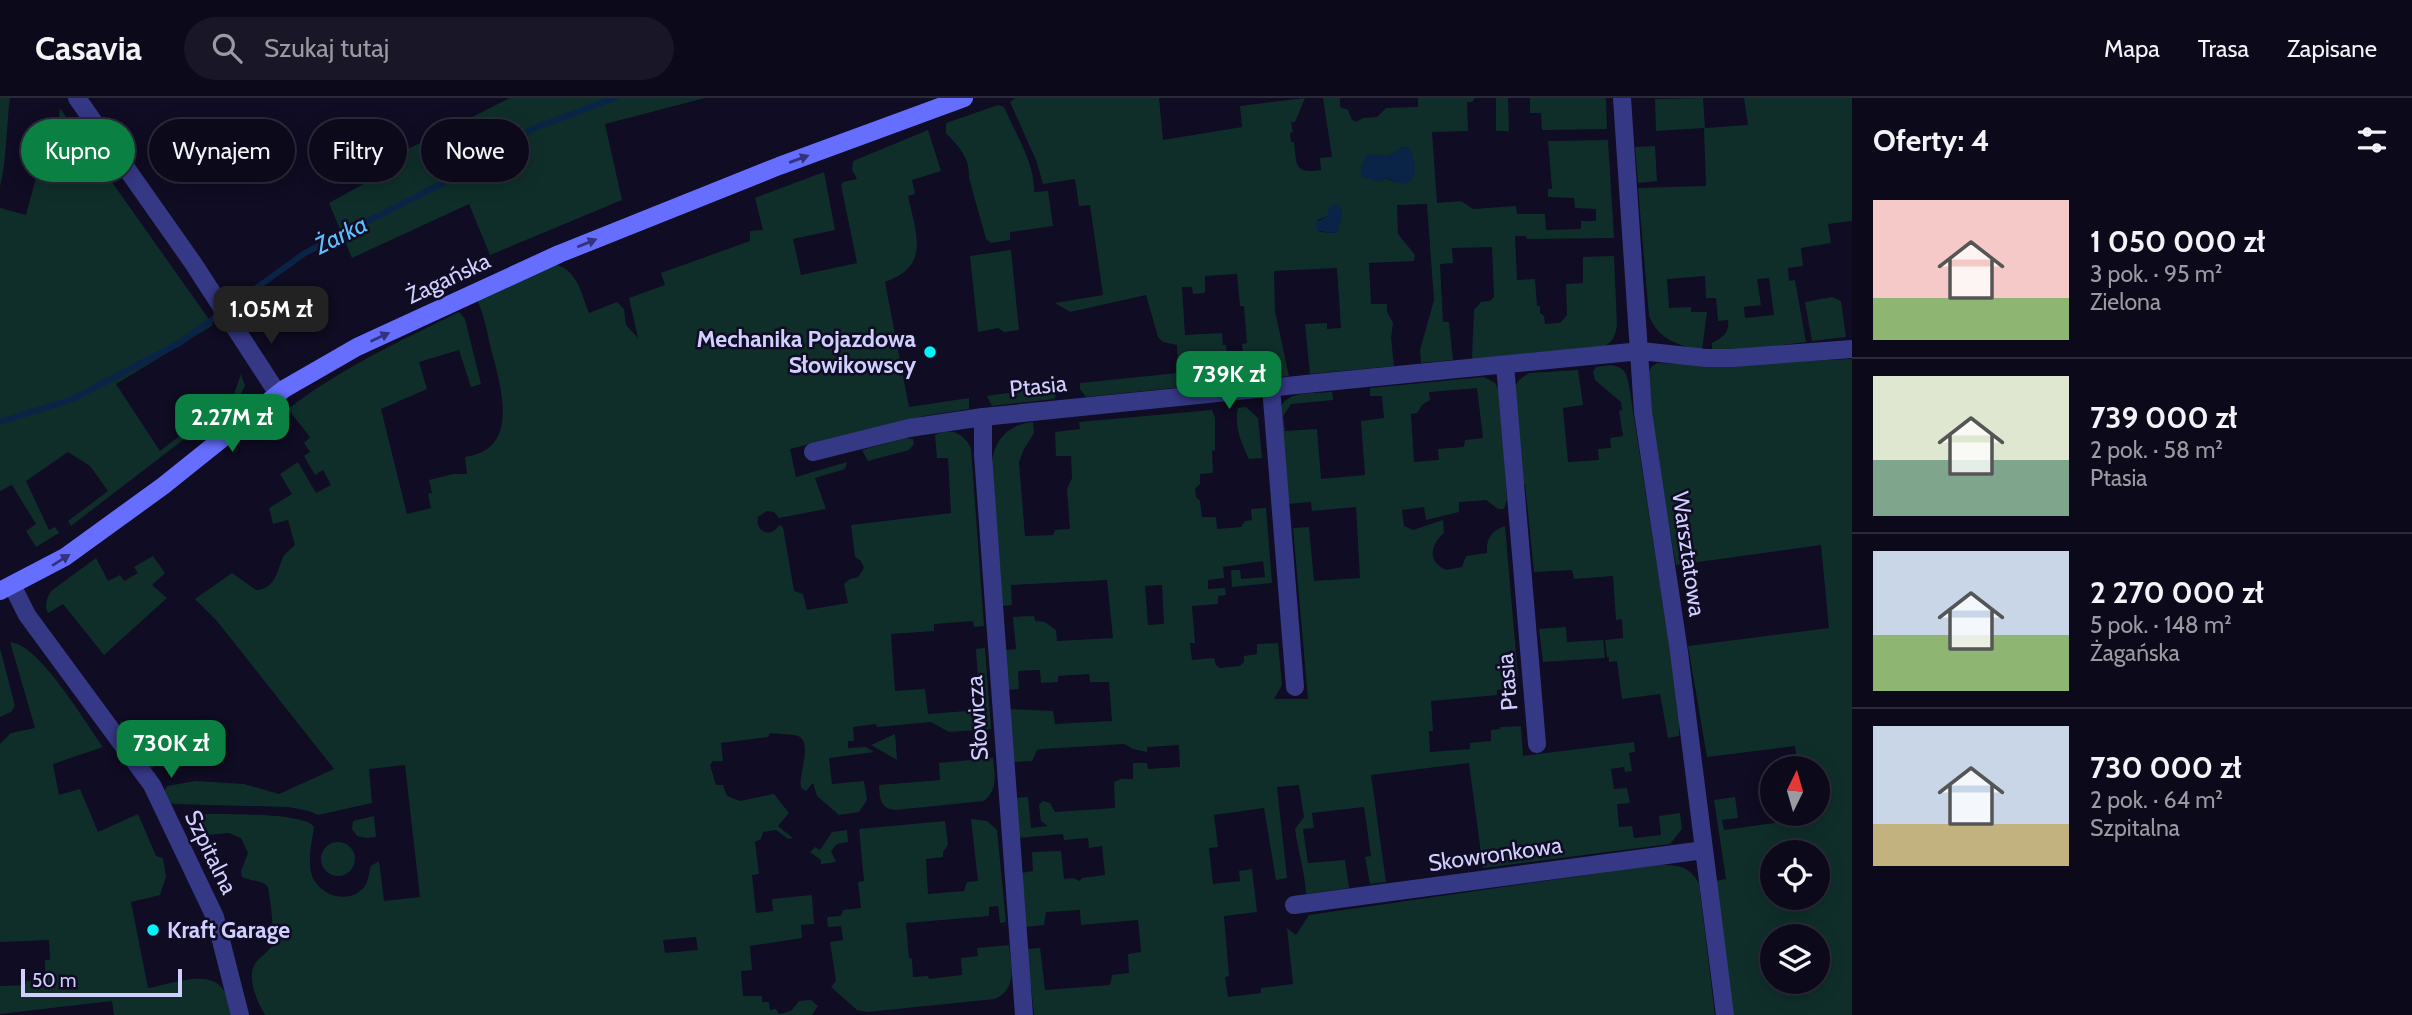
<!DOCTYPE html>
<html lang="pl">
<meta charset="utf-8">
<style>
:root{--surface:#0b091a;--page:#191727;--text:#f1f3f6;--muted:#9a9aa2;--line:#2b2a39;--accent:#0b8043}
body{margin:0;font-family:Cabin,sans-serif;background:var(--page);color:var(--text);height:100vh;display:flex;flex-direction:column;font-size:26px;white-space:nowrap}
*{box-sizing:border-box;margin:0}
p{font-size:23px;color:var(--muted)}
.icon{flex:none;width:38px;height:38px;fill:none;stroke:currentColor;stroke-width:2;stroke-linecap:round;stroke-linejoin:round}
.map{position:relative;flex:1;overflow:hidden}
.details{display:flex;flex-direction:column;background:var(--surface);width:560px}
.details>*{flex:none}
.banner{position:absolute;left:21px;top:21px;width:665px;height:63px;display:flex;gap:14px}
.needle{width:46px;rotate:5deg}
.buttons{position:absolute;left:1760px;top:658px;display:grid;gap:14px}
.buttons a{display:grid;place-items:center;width:70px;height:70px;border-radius:50%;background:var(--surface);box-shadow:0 4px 18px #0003,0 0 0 2px var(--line);font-size:35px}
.scale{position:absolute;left:21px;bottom:18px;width:161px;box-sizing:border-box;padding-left:7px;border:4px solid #d1cfff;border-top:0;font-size:19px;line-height:24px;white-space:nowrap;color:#d1cfff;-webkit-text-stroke:5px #0f0c23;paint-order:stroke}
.price{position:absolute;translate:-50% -60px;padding:0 16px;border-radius:14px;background:var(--accent);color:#fff;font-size:23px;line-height:46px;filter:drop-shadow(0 2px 4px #0008)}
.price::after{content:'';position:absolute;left:50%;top:42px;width:21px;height:16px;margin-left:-10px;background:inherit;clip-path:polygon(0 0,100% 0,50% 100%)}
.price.selected{background:#222;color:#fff}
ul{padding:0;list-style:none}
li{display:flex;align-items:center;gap:21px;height:175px;padding:0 21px}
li+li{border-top:2px solid var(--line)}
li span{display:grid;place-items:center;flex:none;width:196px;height:140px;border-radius:0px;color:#555}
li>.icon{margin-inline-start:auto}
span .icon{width:84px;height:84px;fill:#fffc;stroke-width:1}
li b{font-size:30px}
h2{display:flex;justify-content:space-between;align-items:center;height:84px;padding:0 21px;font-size:30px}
.tag{padding:0 24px;border-radius:32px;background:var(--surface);box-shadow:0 4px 18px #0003,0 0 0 2px var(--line);font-size:24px;line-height:63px}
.tag.selected{background:var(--accent);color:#fff}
header{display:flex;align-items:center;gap:42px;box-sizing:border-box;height:98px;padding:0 35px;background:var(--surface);border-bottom:2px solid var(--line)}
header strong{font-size:33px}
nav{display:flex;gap:38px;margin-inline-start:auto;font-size:24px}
.search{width:490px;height:63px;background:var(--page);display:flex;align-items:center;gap:18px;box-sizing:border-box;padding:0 24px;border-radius:38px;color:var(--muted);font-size:26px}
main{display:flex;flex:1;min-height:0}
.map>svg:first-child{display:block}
</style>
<header>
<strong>Casavia</strong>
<div class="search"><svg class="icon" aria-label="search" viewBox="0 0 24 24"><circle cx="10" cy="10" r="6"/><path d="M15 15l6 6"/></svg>Szukaj tutaj</div>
<nav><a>Mapa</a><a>Trasa</a><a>Zapisane</a></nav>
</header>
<main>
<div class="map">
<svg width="1852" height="917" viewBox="0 0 1852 917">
<rect width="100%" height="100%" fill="#0f0c23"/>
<path fill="#0f2e2a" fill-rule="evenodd" d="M0,0H10C6,30 7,60 0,89Z
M510,0H705L605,26L622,102L490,157L469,106L352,160L329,105L391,71L390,60Z
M1015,0H1159L1163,42L1242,29L1240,8L1305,0L1295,24H1291L1293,34L1290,35L1291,44H1294C1297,68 1294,76 1321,72L1320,60L1332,59L1323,0H1340V9L1348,12L1352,22L1356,24L1363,20L1377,19L1386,10L1418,9V0H1475L1472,4H1467L1468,33L1432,34L1437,105L1461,103L1473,111L1516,108L1517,116H1545L1546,132L1581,131V123H1596V111L1575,110L1574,100L1548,99V91H1552L1548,43L1608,42L1614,140L1527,141L1526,138H1515L1517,182L1535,181L1537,208H1540V215L1544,218L1545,226L1560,225L1567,217L1566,186L1583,185V159L1614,158L1617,228C1615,238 1613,244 1603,249L1472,261L1474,212L1481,204L1490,203L1494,199L1492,149L1452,150L1453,165L1440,166L1443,224H1449L1453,262L1421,265L1420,252L1434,202L1427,106L1397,107L1398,136L1415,157L1414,163L1369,165L1371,206H1387V214L1393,225L1391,240L1394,268L1310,276L1305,226L1327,225V231L1341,230L1337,170L1274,173L1275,213L1289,278L1246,283L1242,246L1247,245L1244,208H1240L1237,176L1205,178V195L1193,196L1192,189H1182L1185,237L1222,235L1223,247H1226L1230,284L1086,299L1080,291V285L1178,275L1177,247L1163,244L1158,239L1146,197L1070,214L1055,205L1103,197L1090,107L1079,108L1075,81L1043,86L1036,62L1010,4ZM1403,49L1410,51L1394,84L1386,80L1381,83L1368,57L1388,58ZM1330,109L1342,115L1337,135L1319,134L1318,122L1328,118Z
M1496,0H1508L1509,33H1496Z
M1530,0H1606L1607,31L1542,32L1541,15H1530Z
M1703,0L1705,30L1748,27L1744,0H1852V123L1828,126L1831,145L1801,150L1803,168L1788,170L1789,183L1795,182L1806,244L1736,253L1712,252V245C1722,240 1730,235 1728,222L1718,223L1716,200H1706L1705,178L1667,181L1669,210L1691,209V214H1707L1702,252C1679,248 1659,242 1649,218L1638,90L1706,88L1704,30L1656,33L1655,1ZM1769,180L1774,217L1745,220L1744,209L1761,207L1757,181Z
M998,7L1004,9C1015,35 1035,65 1034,94L1048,93L1053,128L1010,134V142L991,145L986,141L969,80C970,60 960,50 946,35V25Z
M60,10L76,33L56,44Z
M928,32L941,73L912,82L915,96L908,98C916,136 931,168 885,184L909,309L969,300V311L924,318L790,351L796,379L847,364L845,371L815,380L826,411L779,420L774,414L767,413L758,419C755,434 771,441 779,427L783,429L794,493L803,496L807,512L848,505L844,486L850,481L858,479L864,470L861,463L855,459L851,427L951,415L948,360H937L935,337C950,329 964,335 971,350L984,528L974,529L973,523L934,526V533L891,536L895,593L925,591L928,616L980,612L976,551L985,550L991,631L949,634L931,624L877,629L876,626L853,629L854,643H848V650L866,649L874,654L829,660L832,686L864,683L867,702L859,714L839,717L817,698L813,685L806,693L801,690C798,677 812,648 800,639C794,635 778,637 770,635L768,639L721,645L723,663H713L710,667L716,687H723L727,698L740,703L774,696L789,715L778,728L793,740L788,741L776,732L763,734L761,741L755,744L759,776L752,777L756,815L773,813L772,801L812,797L814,826L801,827L802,840L750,848L752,872L741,873L743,898H762V904H769L770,912L776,911L779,916L791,913L799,903L811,902L818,908L812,917H265C258,905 246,880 255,866C259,859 269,854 273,846C275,844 270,791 267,788C262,782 249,783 242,779L241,773L248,755L241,740L229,735L197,738L190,727L196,716C217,716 305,714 314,729C312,743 308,760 311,774C315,794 343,807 360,793C369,787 368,777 371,768L379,763L384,803L420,799L405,667L369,671L372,705L318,717L309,713L288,709L174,706L166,703L163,696L167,688L195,683L244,686L279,696L334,671L217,523L195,501L232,475L256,492C275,491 277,474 283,459C285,455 291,451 295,447L288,422L273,426L269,410L292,396L280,376L298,364L316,395L331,387L323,372L315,377L304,358L310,354L304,345L310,339L288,311C341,270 400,243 459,214L465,221L481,286L471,289L459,252L419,264L427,291L381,311L407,416L431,410L428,396L432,395L429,382L453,376H467L465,359C521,352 501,289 491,251C487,234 484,216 476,199L553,166C577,170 581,195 589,215L617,204L624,211L626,227L638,240L629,200L665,187L661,175L750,143V133L763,132L755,100L824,74L835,132L793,141L801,177L857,165L841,87L843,84L857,81L852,72L853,63ZM696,839L698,852L665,855L663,842Z
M77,45L85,46L213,227L116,286L160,353L234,296L241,276L245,288L239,299L71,428L68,423L108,393L90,368L68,354L26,383L49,432L55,429L59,435L36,449L26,433L36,426L12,387L0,393V110L26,117L41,61L51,53Z
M1655,48L1657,83L1638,85L1635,49Z
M1011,152L1019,232L1004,234L998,230L978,234L970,158Z
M1832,199L1841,203L1846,239L1812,243L1805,204Z
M1852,261V917H1734L1715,783L1726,781L1714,702L1735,699L1738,720L1722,722L1724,732L1803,721V716H1818V670H1798L1795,648L1707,659L1688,548L1829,530L1821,447L1676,467L1649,314L1648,276L1651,269L1657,265L1703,267ZM1773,754H1818V800H1773ZM1773,838H1818V884H1773Z
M1611,267C1624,269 1627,275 1629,287L1679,610V638L1668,640L1660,596L1622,601L1617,563L1609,564V559H1607L1605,542L1623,540L1622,521L1616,522L1613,478L1574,481L1572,472L1534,474L1525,386H1520L1515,288L1519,282L1529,275L1578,272L1583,307L1563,310L1568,364L1599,362L1598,351L1611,350L1610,340L1623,338L1619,313L1622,312L1621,304L1595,282L1593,273L1596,269Z
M1484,279L1495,285L1500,295L1507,402L1504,411H1498L1486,402L1459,404V414L1426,422L1424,409L1402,412L1404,428L1413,432L1443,422L1444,435C1430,447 1427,464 1446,472L1462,469L1466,458L1487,455C1486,441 1491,433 1505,428L1518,579L1509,580L1510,591L1497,592V597L1431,603L1433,633H1429L1430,654L1470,651V645L1491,643V632L1500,631V629L1521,628L1523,658L1634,644L1635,654L1629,655L1632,673L1625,674L1624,669L1611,671L1614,691L1627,690L1630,705L1617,706L1619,729L1632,728L1634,740L1661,737L1659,718L1680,715L1682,731L1670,746L1483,770L1469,665L1371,677L1386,784L1370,786L1365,759L1371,758L1364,709L1312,715L1314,730L1303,731L1308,765L1345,762L1349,790L1306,796C1305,774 1298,753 1295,731L1304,719L1299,687L1277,689L1287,780L1276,782L1264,710L1214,717L1218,749L1209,750L1213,786L1240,783L1239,773L1252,771L1257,814L1224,818L1229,878L1225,879L1228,899L1261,895V890L1293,886L1287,830L1296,837L1309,817L1656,767C1677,767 1687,766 1699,785L1715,917H1034L1027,851L1040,850L1045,892L1110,887L1112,877L1129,875L1128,856L1141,854L1138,822L1081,827L1080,812L1046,814L1044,827L1025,829L1021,775L1033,773L1032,754L1061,753L1064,781L1073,780L1080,783L1082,780L1105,777L1102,748L1089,750L1088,740L1064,742L1063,736L1018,740L1015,700L1028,699L1031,730L1048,728L1041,723L1039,707L1043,703L1050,705L1055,714L1115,710L1114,684L1121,681H1133V665H1147L1148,671L1180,669L1179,647L1147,649V654L1133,651L1124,646L1042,651L1037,652L1032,663L1012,664L1009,611L1053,613L1055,626L1112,623L1109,584H1090L1089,576L1058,578V584L1041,585L1040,572L1018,573L1019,591L1007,592L1005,552L1016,551L1013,519L1034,518L1035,523L1045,524L1056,532L1057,543L1113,540L1107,482L1011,487L1012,507L1002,508L992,367C993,342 1009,326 1033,324L1034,335L1024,351L1019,364L1025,438L1053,437L1055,432L1070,431L1067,391L1072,380L1071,358H1056L1055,334L1080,331L1079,324L1212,312L1215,320V352L1212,353L1213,375L1200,376V386L1195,391L1196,399L1200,403L1202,419H1216L1217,431L1241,429L1245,423L1252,422L1251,411L1266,410L1272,485L1232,489L1231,472H1240L1241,481L1265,479L1263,463L1223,469L1224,480L1208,482V491L1225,490L1226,497L1218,498V506L1192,508L1195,545H1190L1192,562L1214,560L1216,567L1220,570L1240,568L1244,564V558L1257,556V546L1278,545L1282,587L1274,601H1308L1293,430L1309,429L1314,483L1360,480L1356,409L1312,413L1311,404L1287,406L1281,308C1290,292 1315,296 1332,294L1333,302L1291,306L1283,318L1285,333L1317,331L1321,381L1365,377L1361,323L1384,320L1382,298H1370V290ZM1477,290L1483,340L1465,342L1464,349L1438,351L1439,362L1414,364L1411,316L1417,315L1422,307L1430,302L1429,294ZM1162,487L1164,526L1148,527L1145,488Z
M1057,288L1055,301L992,308L987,298Z
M1246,309L1258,320L1262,360L1249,361C1241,344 1234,329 1238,310Z
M905,340L913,341L914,346L909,352L868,363L862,352Z
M153,458L165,475L152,487L167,500L104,557L63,506L48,515C44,507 47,500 51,493L96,460L108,483L120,477L124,483L138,475L134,469Z
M1566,529L1567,544L1603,542L1605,560L1543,564L1539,531Z
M10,544C39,546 85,624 103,649L53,666L59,697L80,691L98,734L138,716L156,758L163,760L166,779L160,797L131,804L148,890C168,887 209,870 223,891C228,897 229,909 232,917H114L112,903L0,916V888L25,887L26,883L45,882V862H50L49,842L0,844V646L11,635L35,630Z
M0,550L15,608L11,614L0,619Z
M121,623L132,628L158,666L150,671L119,628Z
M895,636L897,662L871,647Z
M993,660C995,677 998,691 984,703L895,712C880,710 880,701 879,687L940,682L939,665Z
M374,718L376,739L367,740L357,738L352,731L353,723Z
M971,721L987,723L997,732L1006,824L1000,825L998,808L989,809V818L906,825L909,860L912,861L913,879L928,878L929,881L962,877L961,860L978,858L977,850L1009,847C1011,868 1018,890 995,901L867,914L857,912L831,889L836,883L830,844L843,842L841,828L828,829L827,819L841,818L843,812L861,810L858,784L864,783L859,731L945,723L948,747L943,754V759L926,761L928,796L964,793L967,784L978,783Z
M847,732L848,744L837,746L831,753L836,764L821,766V762L810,754L815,749L820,752L832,734Z
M321 761a17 17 0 1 1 34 0a17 17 0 1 1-34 0Z"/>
<path fill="#092446" d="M1403,49L1410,51C1416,63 1421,90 1397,85C1393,84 1390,81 1386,80L1378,84L1361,79V70L1366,58L1371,56L1388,58Z
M1335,106L1340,107L1342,115L1337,135L1317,133L1315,125L1326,119L1330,109Z"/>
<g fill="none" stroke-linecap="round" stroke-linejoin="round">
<path stroke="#092446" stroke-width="6" d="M0,324L73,301L181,244L305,155L465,74L532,31L615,0"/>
<path stroke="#353885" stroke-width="18" d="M77,0L193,165L278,296
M1622,0L1643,314L1679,554L1725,917
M1505,267L1537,646
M1271,289L1295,589
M983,319V357L1024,917
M813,354L909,330L983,319L1306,286L1641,253L1706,260H1732L1852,251
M12,487L27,517L152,687L215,819L240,917
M1294,807L1704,752"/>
<path stroke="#666eff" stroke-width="18" d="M0,493L65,459L163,388L284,291L357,249L559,156L779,68L964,0"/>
</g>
<defs><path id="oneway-solid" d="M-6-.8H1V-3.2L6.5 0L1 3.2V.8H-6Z" transform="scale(1.75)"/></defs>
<g fill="#32337b">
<use href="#oneway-solid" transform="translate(799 61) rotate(-20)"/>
<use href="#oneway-solid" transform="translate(587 145) rotate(-22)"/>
<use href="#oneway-solid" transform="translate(380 239) rotate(-25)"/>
<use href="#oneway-solid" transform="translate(61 462) rotate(-32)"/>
</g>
<g fill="#00f4fa" stroke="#0f0c23" stroke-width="2.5">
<circle cx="930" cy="254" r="7"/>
<circle cx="153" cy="832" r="7"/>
</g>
<g text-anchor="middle" stroke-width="5" stroke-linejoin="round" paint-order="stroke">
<g font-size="23" fill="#d1cfff" stroke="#0f0c23">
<text transform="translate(448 180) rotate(-25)" y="8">Żagańska</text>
<text transform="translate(1038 288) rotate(-6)" y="8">Ptasia</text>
<text transform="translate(1689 456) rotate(82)" y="8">Warsztatowa</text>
<text transform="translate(1507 584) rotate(-95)" y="8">Ptasia</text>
<text transform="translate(977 620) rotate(-94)" y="8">Słowicza</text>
<text transform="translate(211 754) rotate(64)" y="8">Szpitalna</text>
<text transform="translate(1495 756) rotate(-8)" y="8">Skowronkowa</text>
</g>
<g font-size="23" font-weight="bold" fill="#d1cfff" stroke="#0f0c23" text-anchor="end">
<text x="916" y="249">Mechanika Pojazdowa<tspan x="916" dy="26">Słowikowscy</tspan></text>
<text x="167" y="840" text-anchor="start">Kraft Garage</text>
</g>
<g font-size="24" font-style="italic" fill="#5dc1ff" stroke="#0f0c23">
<text transform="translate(341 137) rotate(-27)" y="8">Żarka</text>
</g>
</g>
</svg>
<div class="buttons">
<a><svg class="needle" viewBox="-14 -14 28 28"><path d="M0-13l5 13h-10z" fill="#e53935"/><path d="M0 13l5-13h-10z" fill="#9a9aa2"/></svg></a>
<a><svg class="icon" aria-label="locate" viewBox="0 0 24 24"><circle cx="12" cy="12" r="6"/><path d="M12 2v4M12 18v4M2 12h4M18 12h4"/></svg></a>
<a><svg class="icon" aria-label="layers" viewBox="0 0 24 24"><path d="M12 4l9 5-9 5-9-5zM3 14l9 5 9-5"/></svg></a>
</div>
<div class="scale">50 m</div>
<b class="price selected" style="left:271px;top:248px">1.05M zł</b>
<b class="price" style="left:1229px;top:313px">739K zł</b>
<b class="price" style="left:232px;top:356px">2.27M zł</b>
<b class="price" style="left:171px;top:682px">730K zł</b>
<div class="banner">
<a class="tag selected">Kupno</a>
<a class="tag">Wynajem</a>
<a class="tag">Filtry</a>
<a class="tag">Nowe</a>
</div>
</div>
<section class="details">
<h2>Oferty: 4<svg class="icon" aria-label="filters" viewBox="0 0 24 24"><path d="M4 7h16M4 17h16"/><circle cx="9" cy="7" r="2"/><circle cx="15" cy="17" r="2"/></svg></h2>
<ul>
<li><span style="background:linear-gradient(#f6c9c9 70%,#8fb573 0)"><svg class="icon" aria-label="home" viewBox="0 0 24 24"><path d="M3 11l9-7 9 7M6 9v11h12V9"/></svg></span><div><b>1 050 000 zł</b><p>3 pok. · 95 m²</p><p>Zielona</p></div></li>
<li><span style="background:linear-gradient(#dfe7d0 60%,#7fa58c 0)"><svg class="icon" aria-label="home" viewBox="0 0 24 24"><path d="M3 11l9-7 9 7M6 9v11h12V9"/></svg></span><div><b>739 000 zł</b><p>2 pok. · 58 m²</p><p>Ptasia</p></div></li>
<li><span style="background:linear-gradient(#c9d6e8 60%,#8fb573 0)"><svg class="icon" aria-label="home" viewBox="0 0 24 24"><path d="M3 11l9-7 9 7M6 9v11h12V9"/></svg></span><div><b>2 270 000 zł</b><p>5 pok. · 148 m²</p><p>Żagańska</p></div></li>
<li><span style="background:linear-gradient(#c9d6e8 70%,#c2b280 0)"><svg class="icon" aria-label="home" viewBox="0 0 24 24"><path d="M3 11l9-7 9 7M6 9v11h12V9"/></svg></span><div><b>730 000 zł</b><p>2 pok. · 64 m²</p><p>Szpitalna</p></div></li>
</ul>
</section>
</main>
